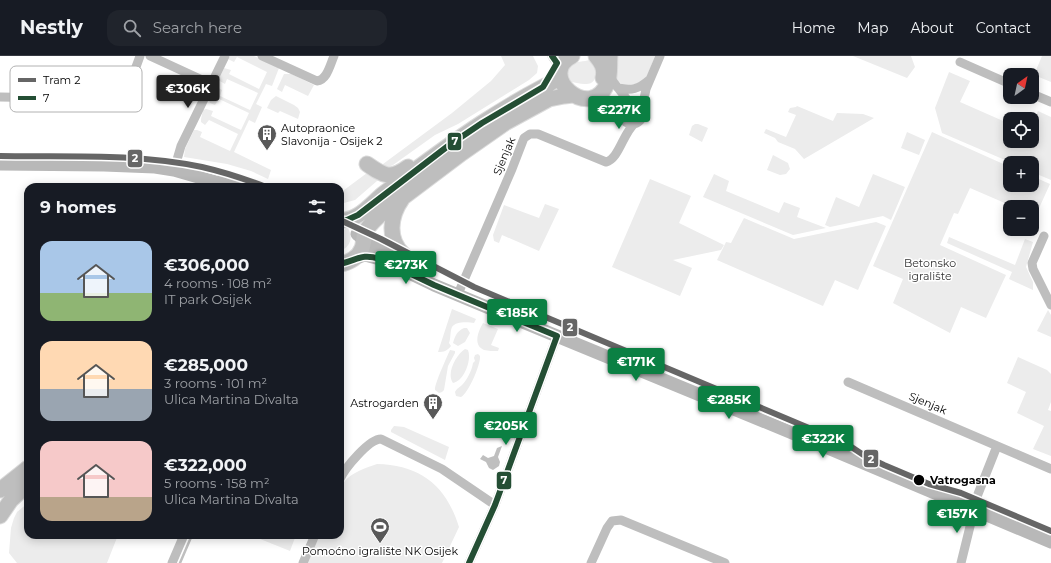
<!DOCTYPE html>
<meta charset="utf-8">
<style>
:root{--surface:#171b24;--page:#20242c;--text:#f1f3f6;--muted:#9ea1a6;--line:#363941;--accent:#0b8043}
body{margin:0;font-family:Montserrat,sans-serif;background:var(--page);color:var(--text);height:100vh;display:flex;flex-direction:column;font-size:15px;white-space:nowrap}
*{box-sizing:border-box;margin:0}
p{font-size:13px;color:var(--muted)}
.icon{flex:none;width:22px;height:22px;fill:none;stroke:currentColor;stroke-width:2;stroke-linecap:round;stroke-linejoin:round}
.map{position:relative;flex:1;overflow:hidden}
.panel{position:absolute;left:24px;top:127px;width:320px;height:356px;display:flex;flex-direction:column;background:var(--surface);border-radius:12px;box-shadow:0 2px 10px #0003}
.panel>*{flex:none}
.needle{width:26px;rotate:33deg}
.controls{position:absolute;left:1003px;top:12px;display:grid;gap:8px}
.controls a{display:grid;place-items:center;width:36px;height:36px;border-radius:8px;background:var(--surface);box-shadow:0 2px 10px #0003;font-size:20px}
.price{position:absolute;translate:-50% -34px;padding:0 9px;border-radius:4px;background:var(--accent);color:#fff;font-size:13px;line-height:26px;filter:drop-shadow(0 1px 2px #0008)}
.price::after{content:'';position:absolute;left:50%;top:24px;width:12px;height:9px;margin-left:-6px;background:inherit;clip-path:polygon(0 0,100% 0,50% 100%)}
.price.current{background:#222;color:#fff}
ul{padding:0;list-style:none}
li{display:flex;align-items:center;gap:12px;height:100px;padding:0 16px}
li span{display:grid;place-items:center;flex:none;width:112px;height:80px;border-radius:12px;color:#555}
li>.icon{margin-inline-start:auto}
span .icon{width:48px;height:48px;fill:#fffc;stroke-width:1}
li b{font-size:17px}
h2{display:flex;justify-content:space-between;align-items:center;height:48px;padding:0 16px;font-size:17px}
header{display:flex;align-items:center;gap:24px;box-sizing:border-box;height:56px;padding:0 20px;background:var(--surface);border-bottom:1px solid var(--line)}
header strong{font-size:19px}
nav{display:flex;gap:22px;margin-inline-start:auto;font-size:14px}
.search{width:280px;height:36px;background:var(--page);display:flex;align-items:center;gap:10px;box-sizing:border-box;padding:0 14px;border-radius:12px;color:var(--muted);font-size:15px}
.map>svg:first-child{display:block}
</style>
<header>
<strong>Nestly</strong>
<div class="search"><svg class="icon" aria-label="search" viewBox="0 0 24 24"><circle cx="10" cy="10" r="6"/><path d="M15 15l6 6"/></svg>Search here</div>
<nav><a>Home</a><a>Map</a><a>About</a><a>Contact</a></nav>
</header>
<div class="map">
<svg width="1051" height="507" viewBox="0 0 1051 507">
<rect width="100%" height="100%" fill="#fff"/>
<path fill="#ececec" d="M230,0H254L279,12L272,30L266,28L256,48L262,51L255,67L249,64L234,96L271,114L268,123L251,115L227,108L184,101L185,93L194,74H197L202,76L200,81L230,95L238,78L209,64L205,69L201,66V63L203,54L206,53L213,55L211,60L241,74L249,57L219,43L215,49L210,47L209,44L213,32L217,31L222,34L220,40L250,54L258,37L227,23L225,28L218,24L224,12L231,14L229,18L259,33L267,16L237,1L234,6L228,3Z
M501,0H533L538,10L537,17L529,24L458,68L435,79L393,109L385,113L381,112L383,108L452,57L491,25L505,9Z
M614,0H655L647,20L641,27L624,30L616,23Z
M853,0H911L915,11L907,22Z
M1042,0H1051V26L1034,19Z
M591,3C596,11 600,29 585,28C579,28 575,26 569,26L567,19L569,9C577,4 583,7 591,3Z
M949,16L970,25L960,46L1010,68V85H1032V68L1038,55L1051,61V124L1032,116V107H1012L942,77L935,52Z
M284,18H292L314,29L308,40L285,29L282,36L277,33Z
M276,40L294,49L298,52L300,56L298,63L280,55L278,57L267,52L271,44Z
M797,50L833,65L837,57L863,58L874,62L804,103L795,93L778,86L775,82L764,77L766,73L786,81L796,59L788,56L790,52L796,51Z
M695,68H698L708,72L702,86L689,79L692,70Z
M907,76L925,84L919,99L901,92Z
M932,76L1010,111V129H1032V120L1050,128L1035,161L1032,159V151H1014L970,132L958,158L954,157L940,189L1006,219L986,262L961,251L950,277L893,247L903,223L873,210Z
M773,99L788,107L790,113L786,118L780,119L767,114Z
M367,117L378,124L377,125L355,144L340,148V137Z
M714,118L729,125L726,135L779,157L784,146L800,152L797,161L826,172L793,179L703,141Z
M873,118L905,131L891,164L883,160L830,171L825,169L836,141L859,151Z
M650,123L691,140L679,167L724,189L721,194L673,204L692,212L680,240L612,211Z
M545,148L559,153L539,195L502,179L499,187L494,185L493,179L504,149L539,162Z
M744,162L794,183L876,166L886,170L858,234L835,224L823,250L717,204L726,186L731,187Z
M348,172C353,181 351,191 340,195V173L343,174Z
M949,181L1015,209L1025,183L1033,186L1026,211L1033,226V234L1009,223L1012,216L947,187Z
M452,253L476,263L474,267C468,266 456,265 452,271C450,275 451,282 449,287L451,290C447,295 444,296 438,296Z
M1048,254L1051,259V281L1037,275Z
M483,267L498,273L491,289L499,292L498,295C493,295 488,295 484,294C472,289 479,274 483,267Z
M464,272H467L470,277L465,286L458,290L453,287C455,280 457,275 464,272Z
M465,293L468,294C472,304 464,325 453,327C446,317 456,299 465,293Z
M450,294L455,295V297L448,310L444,334L442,336L439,337L435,334C434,329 447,301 450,294Z
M478,298L480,300C481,308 468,338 461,341L456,340L455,336C457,332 459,332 462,329C467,324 472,314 473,307L475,305L474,302L475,299Z
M1018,301L1047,314L1051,318V346L1048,354L1051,355V400L1033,393L1044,370L1017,357L1026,336L1007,327Z
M394,370L404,371L449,391L445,404L391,376V374Z
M377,408C420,409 446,429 459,471L442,507H307L320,479H340C340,466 336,436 344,426C352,416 366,412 377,408Z
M28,447V479H118L107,507H17L9,497L11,472L14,462L17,456Z
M250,479H296L290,495Z"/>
<path fill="#bfbfbf" d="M502,390L498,401L500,406L499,410L493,414L489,412L486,406L480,403L483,399L488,402L494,400L497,392Z"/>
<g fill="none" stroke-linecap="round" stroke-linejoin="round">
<path stroke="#bfbfbf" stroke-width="2.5" d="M180,507L192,479"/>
<g stroke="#dbdbdb" stroke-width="17">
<path id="primary" d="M572,0C536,19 590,67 607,28C611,20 609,8 610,0
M596,0C602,7 605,13 603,22
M367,108C384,120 390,124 408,111
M402,143C390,160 387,183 403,198C410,205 418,210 424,217
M340,164C357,166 371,148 383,138C415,114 448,89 482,67C502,54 522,42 543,31C551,28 556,24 560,17
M340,208C349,207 359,201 362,192C364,188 363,182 365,177C368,169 375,164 381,158L462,97L505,67L549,43L564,40L573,39
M0,434L28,412
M0,460L11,444L28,428"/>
</g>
<path stroke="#bebebe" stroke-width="9" d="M150,0L211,28
M262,0L317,25C327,24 330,9 334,0
M552,0L561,14
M960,6L1010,28
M608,19L629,46
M618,32C631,35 639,33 649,24
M1032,38L1051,46
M0,41L105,43C110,43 114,43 118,41C128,36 136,11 140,0
M596,41C606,42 616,46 621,56
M621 57a11 11 0 1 1 22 0a11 11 0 1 1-22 0Z
M642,53L646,33L660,0
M174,114L181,90L225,0
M1044,180L1032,207L1033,213L1051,249
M458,238L512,113L524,82L530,78H538L606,106C619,103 623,77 635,67
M848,326L1051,413
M340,423C345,412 369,383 381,383L442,413L495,449
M172,507L184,479
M303,507L315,479
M469,507L495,449L557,280
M591,507L607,472L612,465L621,464L725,507
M961,507L978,438L997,390"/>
<path stroke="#b8b8b8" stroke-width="13" d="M0,108L104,109L155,111L174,114L233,131
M224,121L253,131
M357,178L370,188L394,201
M355,202L365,199L380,203L434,229L501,257L797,379L1051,486"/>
<use href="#primary" stroke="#bebebe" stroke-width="15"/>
<g stroke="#fff" stroke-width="9">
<path id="bus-1" d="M340,164H347L358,159L448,90L482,67L543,31L557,7L552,0
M340,208C358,204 361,197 380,203L434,229L557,280L495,449L469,507"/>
</g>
<use href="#bus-1" stroke="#244e34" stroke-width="6"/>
<g stroke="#fff" stroke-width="9">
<path id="tram-1" d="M0,100C67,101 136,97 202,111C224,116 245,123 266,131
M340,164L381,183L474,231L847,388L865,400L884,409L929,428L961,437L1051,475"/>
</g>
<use href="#tram-1" stroke="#666" stroke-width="6"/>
</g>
<defs>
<g id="building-pin" transform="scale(1)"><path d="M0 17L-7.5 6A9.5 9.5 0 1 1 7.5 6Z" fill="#595959" stroke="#fff"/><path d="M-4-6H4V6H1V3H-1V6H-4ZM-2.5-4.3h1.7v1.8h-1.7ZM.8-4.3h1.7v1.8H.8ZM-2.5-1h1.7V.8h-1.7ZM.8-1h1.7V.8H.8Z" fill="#fff"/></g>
<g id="stadium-pin" transform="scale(1)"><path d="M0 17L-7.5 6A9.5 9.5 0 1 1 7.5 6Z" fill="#595959" stroke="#fff"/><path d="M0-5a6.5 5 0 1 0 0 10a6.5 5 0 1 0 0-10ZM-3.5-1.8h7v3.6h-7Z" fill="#fff"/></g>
</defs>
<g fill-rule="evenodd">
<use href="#building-pin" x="267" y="78"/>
<use href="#building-pin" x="433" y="347"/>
<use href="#stadium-pin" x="380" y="471"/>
</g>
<circle fill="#000" stroke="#fff" stroke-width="1.5" cx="919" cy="424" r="6"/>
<g text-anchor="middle" stroke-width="3" stroke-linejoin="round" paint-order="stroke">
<g font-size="11" fill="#000" stroke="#fff" text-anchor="start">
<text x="281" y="76">Autopraonice<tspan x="281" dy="13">Slavonija - Osijek 2</tspan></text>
<text x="419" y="351" text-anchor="end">Astrogarden</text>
<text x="380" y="499" text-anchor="middle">Pomoćno igralište NK Osijek</text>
</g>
<g font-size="11" fill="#000" stroke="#fff">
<text transform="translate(504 100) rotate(-67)" y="4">Sjenjak</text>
<text transform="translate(928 347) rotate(23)" y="4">Sjenjak</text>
</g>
<g font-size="11" fill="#333" stroke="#fff">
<text x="930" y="211">Betonsko<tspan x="930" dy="13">igralište</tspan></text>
</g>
<g font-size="11" font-weight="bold" fill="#000" stroke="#fff" text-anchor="start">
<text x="930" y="428">Vatrogasna</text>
</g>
</g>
<rect x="10" y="10" width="132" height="46" rx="6" fill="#fff" stroke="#b2b2b2" stroke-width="1"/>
<rect x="18" y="22" width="18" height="4" fill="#666"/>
<rect x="18" y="40" width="18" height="4" fill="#244e34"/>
<g font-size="11" fill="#000">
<text x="43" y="28">Tram 2</text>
<text x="43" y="46">7</text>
</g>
<g stroke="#fff" stroke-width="1.5">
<rect x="447" y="76" width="15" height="19" rx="4" fill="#244e34"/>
<rect x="127" y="93" width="16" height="19" rx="4" fill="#666"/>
<rect x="562" y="262" width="16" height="19" rx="4" fill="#666"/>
<rect x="863" y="393" width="16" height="19" rx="4" fill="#666"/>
<rect x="496" y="415" width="16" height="19" rx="4" fill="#244e34"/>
</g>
<g font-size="11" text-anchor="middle" font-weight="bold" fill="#fff">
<text x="455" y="89">7</text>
<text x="135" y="106">2</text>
<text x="570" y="275">2</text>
<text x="871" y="407">2</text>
<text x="504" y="428">7</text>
</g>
</svg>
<div class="controls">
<a><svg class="needle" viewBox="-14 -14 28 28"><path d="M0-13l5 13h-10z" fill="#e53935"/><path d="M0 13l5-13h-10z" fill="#9ea1a6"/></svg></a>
<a><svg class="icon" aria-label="locate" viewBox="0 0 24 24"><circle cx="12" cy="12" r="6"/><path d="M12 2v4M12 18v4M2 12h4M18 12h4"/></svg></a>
<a>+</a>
<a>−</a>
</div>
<b class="price current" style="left:188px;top:53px">€306K</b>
<b class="price" style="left:619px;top:74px">€227K</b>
<b class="price" style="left:406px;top:229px">€273K</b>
<b class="price" style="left:517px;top:277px">€185K</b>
<b class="price" style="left:636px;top:326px">€171K</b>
<b class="price" style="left:729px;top:364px">€285K</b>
<b class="price" style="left:506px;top:390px">€205K</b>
<b class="price" style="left:823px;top:403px">€322K</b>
<b class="price" style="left:957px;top:478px">€157K</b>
<section class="panel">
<h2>9 homes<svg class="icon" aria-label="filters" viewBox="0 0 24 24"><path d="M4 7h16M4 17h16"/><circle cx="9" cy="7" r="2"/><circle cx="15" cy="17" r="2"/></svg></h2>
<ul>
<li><span style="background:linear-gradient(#a9c7e8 65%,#8fb573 0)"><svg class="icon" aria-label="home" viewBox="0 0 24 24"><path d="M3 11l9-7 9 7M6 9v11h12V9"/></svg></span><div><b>€306,000</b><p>4 rooms · 108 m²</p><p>IT park Osijek</p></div></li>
<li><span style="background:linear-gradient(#ffd9b3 60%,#9aa5b1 0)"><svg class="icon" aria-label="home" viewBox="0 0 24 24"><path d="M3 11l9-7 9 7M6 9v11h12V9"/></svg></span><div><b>€285,000</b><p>3 rooms · 101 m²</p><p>Ulica Martina Divalta</p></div></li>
<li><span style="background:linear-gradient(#f6c9c9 70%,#b9a48a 0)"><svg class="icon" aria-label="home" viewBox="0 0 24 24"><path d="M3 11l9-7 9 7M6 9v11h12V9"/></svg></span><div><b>€322,000</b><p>5 rooms · 158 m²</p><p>Ulica Martina Divalta</p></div></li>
</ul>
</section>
</div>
